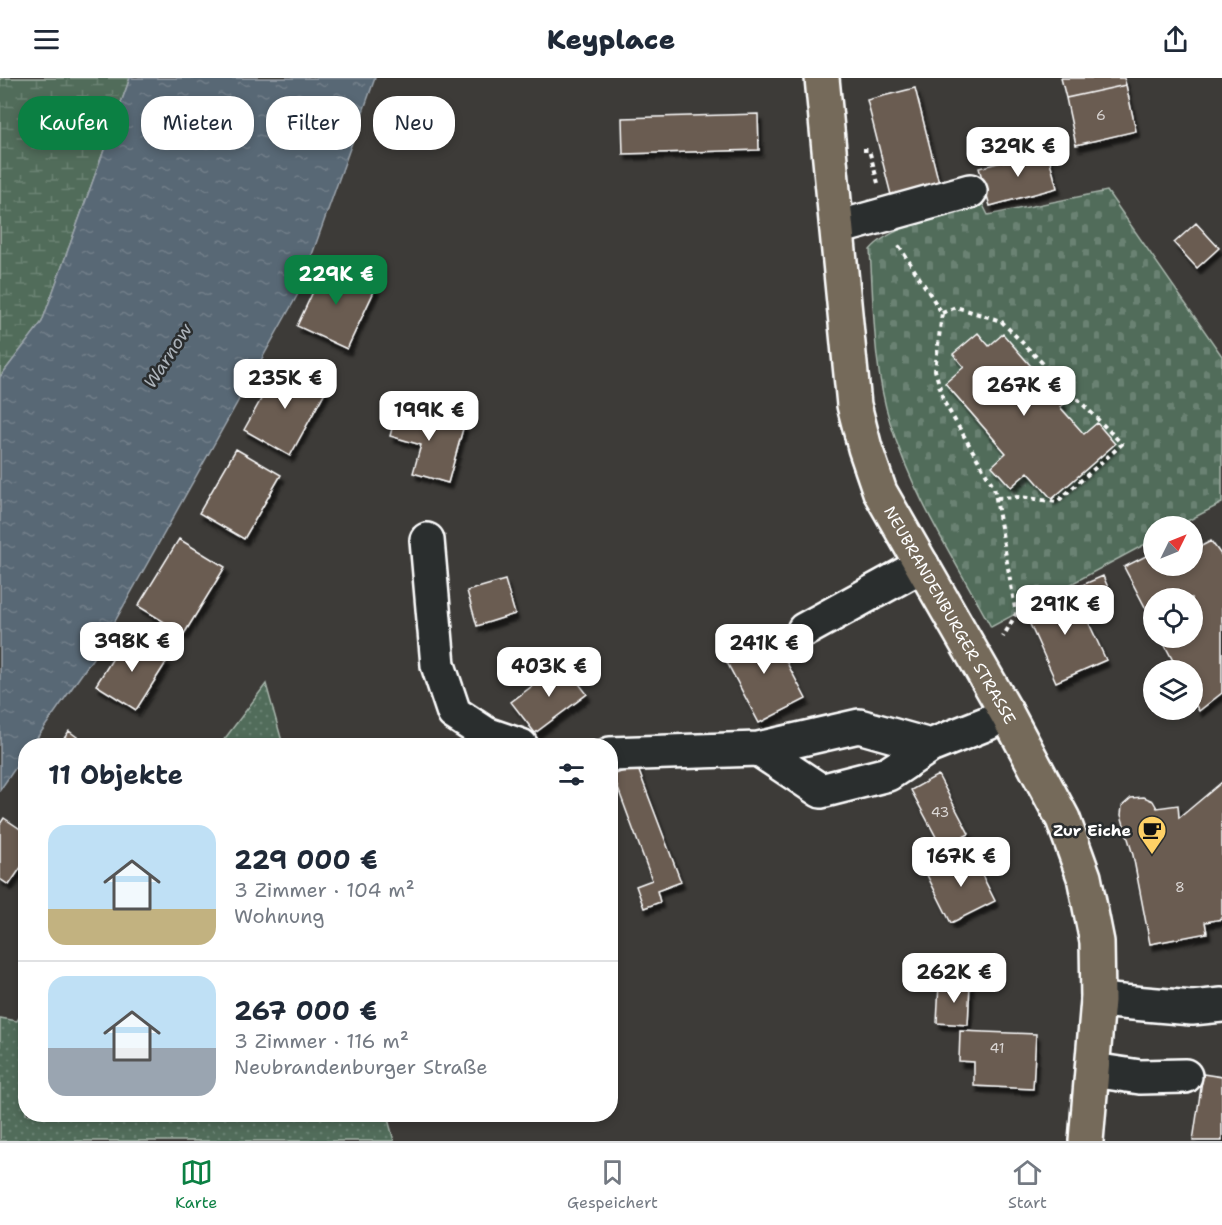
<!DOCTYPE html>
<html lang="de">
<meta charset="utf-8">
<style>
:root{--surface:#fff;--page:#f6f6f7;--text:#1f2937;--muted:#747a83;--line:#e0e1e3;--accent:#0b8043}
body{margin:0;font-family:"Shantell Sans",sans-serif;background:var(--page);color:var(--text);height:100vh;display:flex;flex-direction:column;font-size:22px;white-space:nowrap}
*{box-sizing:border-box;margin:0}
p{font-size:20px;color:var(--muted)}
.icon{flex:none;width:33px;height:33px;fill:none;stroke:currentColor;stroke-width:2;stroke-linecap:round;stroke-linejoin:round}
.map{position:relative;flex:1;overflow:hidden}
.details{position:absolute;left:18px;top:660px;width:600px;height:384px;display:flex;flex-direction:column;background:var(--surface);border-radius:24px;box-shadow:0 3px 9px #0003}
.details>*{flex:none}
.top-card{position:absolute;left:18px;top:18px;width:600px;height:54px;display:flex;gap:12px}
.needle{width:39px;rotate:47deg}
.buttons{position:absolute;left:1143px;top:438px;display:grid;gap:12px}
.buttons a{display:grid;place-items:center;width:60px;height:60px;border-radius:50%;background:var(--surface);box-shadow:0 3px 9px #0003;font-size:30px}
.price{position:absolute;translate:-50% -51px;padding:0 14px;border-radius:12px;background:#fff;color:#222;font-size:20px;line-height:39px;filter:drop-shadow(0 2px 3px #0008)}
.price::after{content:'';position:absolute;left:50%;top:36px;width:18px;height:14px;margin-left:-9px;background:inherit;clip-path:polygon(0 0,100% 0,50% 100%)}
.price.active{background:var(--accent);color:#fff}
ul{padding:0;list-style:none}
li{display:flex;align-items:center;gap:18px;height:150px;padding:0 30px}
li+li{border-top:2px solid var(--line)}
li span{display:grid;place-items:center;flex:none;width:168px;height:120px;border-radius:18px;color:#555}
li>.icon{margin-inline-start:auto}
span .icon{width:72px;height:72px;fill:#fffc;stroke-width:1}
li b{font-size:26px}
h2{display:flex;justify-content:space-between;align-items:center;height:72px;padding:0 30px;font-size:26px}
.pill{padding:0 21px;border-radius:24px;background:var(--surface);box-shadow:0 3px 9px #0003;font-size:21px;line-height:54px}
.pill.active{background:var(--accent);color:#fff}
header{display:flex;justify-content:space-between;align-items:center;height:78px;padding:0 30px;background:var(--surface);font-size:27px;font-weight:800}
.tab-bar{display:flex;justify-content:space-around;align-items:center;height:84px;border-top:2px solid var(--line);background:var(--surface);font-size:16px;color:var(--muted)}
.tab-bar a{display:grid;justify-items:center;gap:3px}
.tab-bar .active{color:var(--accent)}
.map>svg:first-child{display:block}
</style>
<header><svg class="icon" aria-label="menu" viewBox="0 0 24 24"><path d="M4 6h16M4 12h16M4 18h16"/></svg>Keyplace<svg class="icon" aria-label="share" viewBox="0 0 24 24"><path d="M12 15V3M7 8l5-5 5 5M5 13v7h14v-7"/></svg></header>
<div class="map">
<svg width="1222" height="1063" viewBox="0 0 1222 1063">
<defs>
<pattern id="grass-dots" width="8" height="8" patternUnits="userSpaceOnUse" patternTransform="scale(1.5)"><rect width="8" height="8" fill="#516c5a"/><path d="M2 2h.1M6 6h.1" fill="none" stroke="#6b8273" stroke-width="1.8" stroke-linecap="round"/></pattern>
<pattern id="wetland-marsh" width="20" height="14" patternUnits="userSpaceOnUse" patternTransform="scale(1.5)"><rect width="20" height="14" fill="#516c5a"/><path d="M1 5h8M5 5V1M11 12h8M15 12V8" fill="none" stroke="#6b8273"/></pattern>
<pattern id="cemetery-stones" width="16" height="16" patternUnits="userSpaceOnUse" patternTransform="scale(1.5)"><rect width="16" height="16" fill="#516c5a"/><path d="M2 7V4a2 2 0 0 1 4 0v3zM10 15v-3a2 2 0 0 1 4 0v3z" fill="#6b8273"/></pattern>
<pattern id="water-ripples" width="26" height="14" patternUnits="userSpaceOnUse" patternTransform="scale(1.5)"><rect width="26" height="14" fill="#586774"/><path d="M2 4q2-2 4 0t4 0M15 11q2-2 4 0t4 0" fill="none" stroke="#717e89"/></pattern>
<filter id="shadow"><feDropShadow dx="3.5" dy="6" stdDeviation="1.5" flood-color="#0009"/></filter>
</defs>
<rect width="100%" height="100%" fill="#3d3b38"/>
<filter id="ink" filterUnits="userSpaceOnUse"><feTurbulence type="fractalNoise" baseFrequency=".0167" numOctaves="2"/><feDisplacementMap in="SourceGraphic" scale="12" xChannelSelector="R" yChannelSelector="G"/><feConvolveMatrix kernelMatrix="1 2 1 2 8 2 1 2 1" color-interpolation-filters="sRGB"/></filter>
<g filter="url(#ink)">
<path fill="url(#grass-dots)" stroke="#a8b6ac" stroke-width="1.5" d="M266,606L283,667H220Z
M25,931L26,1036L387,1037L394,1063H0V940L17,943Z"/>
<path fill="url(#wetland-marsh)" stroke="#a8b6ac" stroke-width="1.5" d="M0,0H130L42,244L0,299Z"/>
<path fill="url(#cemetery-stones)" stroke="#a8b6ac" stroke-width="1.5" d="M1107,113L1222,278V425L1178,448H1154L1153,462L991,549C955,482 912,417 890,344C873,289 874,229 870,172C889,148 952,134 982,125L988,137Z"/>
<path fill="url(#water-ripples)" stroke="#9ba4ac" stroke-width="1.5" d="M130,0H375L298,216L100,570L32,667L26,668L25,676L0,712V299L42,244Z"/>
<path fill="#6a5b51" stroke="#fff" stroke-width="1.5" filter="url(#shadow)" d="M1061,0H1124L1126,7L1066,20Z
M1126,7L1136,53L1076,67L1066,20Z
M915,10L940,109L892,121L867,22Z
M758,36L759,72L623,76L622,40Z
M1047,72L1057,110L990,128L979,90Z
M1196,145L1219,170L1197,190L1174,165Z
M326,186L376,209L347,271L297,248Z
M978,255L989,268L1003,256L1064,326L1060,329L1084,356L1097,345L1115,366L1052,421L1028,394L1011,409L992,388L1006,375L945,305L964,289L953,276Z
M280,287L326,312L290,378L244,352Z
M398,328L464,347L448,405L413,395L421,367L390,358Z
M236,371L281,397L244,461L199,435Z
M179,461L225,489L184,556L138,528Z
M1211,463L1222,478V615L1199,633L1192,621V592H1178L1161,560H1192V520H1154V546L1124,489L1154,474V488H1192V473Z
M1103,498L1110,514L1081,526L1073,511Z
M505,502L515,536L477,548L467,513Z
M1073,511L1106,582L1056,604L1024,533Z
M768,549L806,621L759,645L721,573Z
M127,558L167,583L136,632L96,607Z
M563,585L587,616L535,655L511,624Z
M69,653L89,668H59Z
M637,688L681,804L657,813L660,824L644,830L636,808L652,802L613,697Z
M938,697L969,756L942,770L911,712Z
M1222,704V841L1205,844L1207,855L1150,866L1133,777L1121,737L1122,728L1131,720L1144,719L1153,723L1157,730L1178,727L1179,740Z
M4,740L26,755V782L9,807L0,801V746Z
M971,775L995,823L951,845L927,797Z
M940,894L956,895L955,905H939Z
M939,905L970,906L968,947L937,945Z
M960,953L1036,956L1033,1011L974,1008V984L959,983Z
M1203,996L1222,999V1063H1193Z"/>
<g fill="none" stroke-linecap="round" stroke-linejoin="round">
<g stroke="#fff" stroke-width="38">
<path id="minor" d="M837,150L970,113
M427,462L438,587L454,635L486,656L521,668
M804,552L922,487
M758,671L821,713L888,696L930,668
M610,676L758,671L859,648L930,668L988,645L1006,634
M1098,922L1192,930L1222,927
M1093,992L1140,999L1185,998"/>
</g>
<g stroke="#fff" stroke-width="38">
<g id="major">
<path id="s1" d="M822,0L854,327L865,370L880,414L1006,634L1063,741L1084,799L1097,864L1098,922L1086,1063"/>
</g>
</g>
<path stroke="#fff" stroke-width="4" stroke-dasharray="4.5 4.5" stroke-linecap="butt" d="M863,72H869L878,105
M899,168L942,235L935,292L944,324L994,409L1016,536L1003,559
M942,235L956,229L1001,243L1122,366L1057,424L1021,419L996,420"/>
<use href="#minor" stroke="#2a2d2e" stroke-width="33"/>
<use href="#major" stroke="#746a5a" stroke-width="33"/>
</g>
</g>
<defs>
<g id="cafe-pin" transform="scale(1.5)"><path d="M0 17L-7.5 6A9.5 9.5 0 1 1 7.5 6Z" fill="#ffd166" stroke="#2a2d2e"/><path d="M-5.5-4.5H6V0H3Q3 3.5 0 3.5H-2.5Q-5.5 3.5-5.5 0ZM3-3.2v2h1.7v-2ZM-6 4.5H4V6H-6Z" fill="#111"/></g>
</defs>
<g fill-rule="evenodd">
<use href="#cafe-pin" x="1152" y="752"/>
</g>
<g text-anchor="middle" stroke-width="5" stroke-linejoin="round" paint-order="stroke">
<g font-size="14" fill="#dad6d4">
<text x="1101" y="42">6</text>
<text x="940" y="739">43</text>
<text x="1180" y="814">8</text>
<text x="997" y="975">41</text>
</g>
<g font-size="16" fill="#fff" stroke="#2a2d2e">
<text dy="6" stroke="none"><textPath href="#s1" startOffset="561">NEUBRANDENBURGER STRASSE</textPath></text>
</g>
<g font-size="16" font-weight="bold" fill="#fff" stroke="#2a2d2e" text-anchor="end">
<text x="1131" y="758">Zur Eiche</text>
</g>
<g font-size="18" font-style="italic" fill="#acb3ba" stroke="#2a2d2e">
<text transform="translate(168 278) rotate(-57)" y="6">Warnow</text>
</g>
</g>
</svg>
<div class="buttons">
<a><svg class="needle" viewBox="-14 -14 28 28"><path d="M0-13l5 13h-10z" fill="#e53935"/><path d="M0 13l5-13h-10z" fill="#747a83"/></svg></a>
<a><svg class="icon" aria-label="locate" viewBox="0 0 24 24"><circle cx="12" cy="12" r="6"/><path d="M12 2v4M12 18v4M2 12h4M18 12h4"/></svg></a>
<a><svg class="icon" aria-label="layers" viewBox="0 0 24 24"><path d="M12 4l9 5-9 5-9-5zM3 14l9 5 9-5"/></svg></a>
</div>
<b class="price" style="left:1018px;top:100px">329K €</b>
<b class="price active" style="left:336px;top:228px">229K €</b>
<b class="price" style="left:285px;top:332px">235K €</b>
<b class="price" style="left:1024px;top:339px">267K €</b>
<b class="price" style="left:429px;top:364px">199K €</b>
<b class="price" style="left:1065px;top:558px">291K €</b>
<b class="price" style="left:132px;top:595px">398K €</b>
<b class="price" style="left:764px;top:597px">241K €</b>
<b class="price" style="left:549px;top:620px">403K €</b>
<b class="price" style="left:961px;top:810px">167K €</b>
<b class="price" style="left:954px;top:926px">262K €</b>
<div class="top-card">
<a class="pill active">Kaufen</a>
<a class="pill">Mieten</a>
<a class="pill">Filter</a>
<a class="pill">Neu</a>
</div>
<section class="details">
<h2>11 Objekte<svg class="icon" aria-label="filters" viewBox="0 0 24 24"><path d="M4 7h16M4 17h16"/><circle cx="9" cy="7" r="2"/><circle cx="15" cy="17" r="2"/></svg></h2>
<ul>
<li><span style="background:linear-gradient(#bfe0f5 70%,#c2b280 0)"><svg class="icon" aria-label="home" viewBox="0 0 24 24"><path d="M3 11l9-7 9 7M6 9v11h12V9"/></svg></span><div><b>229 000 €</b><p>3 Zimmer · 104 m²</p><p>Wohnung</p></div></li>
<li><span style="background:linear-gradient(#bfe0f5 60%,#9aa5b1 0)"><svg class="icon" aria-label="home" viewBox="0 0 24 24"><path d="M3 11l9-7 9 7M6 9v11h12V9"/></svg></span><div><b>267 000 €</b><p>3 Zimmer · 116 m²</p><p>Neubrandenburger Straße</p></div></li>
</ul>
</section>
</div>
<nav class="tab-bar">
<a class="active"><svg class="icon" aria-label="map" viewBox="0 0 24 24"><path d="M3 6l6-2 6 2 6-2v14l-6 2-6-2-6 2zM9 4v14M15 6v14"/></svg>Karte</a>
<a><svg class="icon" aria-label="saved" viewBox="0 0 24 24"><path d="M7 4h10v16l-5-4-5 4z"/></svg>Gespeichert</a>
<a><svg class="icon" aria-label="home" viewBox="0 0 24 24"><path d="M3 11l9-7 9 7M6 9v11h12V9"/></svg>Start</a>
</nav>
